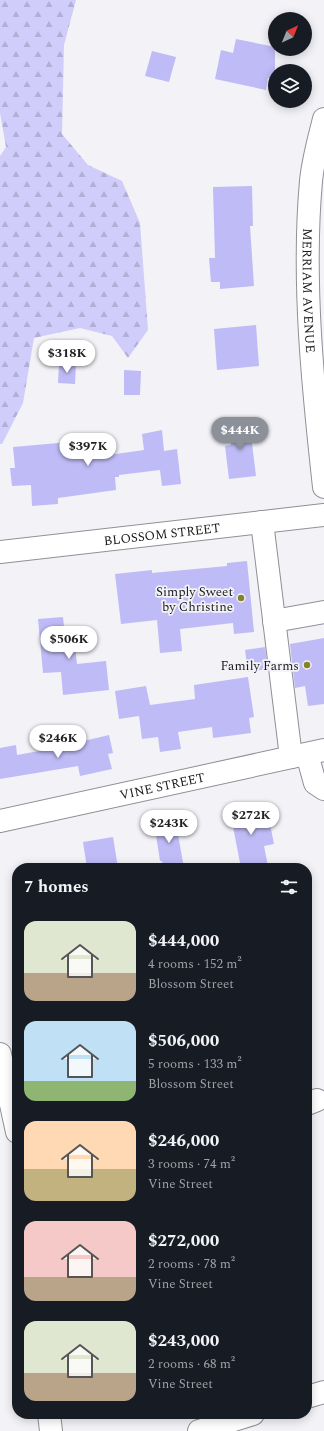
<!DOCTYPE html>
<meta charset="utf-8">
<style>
:root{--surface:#171b24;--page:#20242c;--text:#f1f3f6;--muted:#9ea1a6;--accent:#8c9099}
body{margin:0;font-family:Spectral,serif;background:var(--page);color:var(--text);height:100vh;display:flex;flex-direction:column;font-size:15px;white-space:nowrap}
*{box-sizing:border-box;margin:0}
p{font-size:13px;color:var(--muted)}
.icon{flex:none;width:22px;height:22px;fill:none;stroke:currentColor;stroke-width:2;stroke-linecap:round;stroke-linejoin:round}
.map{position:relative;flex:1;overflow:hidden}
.details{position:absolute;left:12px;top:863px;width:300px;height:556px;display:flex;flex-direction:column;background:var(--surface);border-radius:16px;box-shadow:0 2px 10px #0003}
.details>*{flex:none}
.needle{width:26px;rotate:43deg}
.buttons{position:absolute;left:268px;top:12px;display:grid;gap:8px}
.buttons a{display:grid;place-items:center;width:44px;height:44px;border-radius:50%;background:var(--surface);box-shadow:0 2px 10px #0003;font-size:20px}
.price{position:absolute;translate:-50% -34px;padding:0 9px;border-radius:14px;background:#fff;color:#222;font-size:13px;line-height:26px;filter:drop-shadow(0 1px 2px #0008)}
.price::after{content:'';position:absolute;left:50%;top:24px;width:12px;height:9px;margin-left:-6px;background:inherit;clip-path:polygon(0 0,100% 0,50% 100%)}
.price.current{background:var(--accent);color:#fff}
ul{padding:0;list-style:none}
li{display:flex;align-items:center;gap:12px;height:100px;padding:0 12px}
li span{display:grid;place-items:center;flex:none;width:112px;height:80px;border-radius:12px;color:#555}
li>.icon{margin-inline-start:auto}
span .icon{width:48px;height:48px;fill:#fffc;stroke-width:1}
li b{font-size:17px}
h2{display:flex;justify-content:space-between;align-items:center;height:48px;padding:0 12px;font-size:17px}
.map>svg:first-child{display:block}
</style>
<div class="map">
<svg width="324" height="1431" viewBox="0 0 324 1431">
<defs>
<pattern id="forest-firs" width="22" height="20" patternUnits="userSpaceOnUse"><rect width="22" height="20" fill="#d0cdfb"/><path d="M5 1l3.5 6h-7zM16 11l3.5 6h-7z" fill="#b2afd7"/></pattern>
</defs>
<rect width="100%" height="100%" fill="#f2f2f7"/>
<path fill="url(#forest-firs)" d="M0,0H76L64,45L62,134L88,165L122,181L140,223L148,330L128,358L112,336L80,328L34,338L23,403L2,444H0V156L6,147L0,113Z"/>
<path fill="#bfbbf6" d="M236,39L275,47V79L268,78L266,90L215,79L221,50L233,53Z
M152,51L176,57L169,82L145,76Z
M252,186L253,226H250L254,286L220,289V282H211L209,258H215L213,187Z
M256,325L259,366L217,370L214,329Z
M59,363L76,364L75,384L58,383Z
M124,370L141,371L140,395H124Z
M249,419L256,476L229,479L225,446L231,445L228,421Z
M162,430L164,451L177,449L181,484L162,486L160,470L119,475V477H115L116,490L58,498V504L32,506L31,485L12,486L10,468H15L13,447L81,441L80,439L106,436L109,455L144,450L142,434Z
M247,561L254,632L234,634L233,623L180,629L182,651L160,653L157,620L121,624L115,574L152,570V573L227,566V563Z
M63,617L65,636L74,635L77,664L106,661L109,690L63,695L61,672L43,673L38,619Z
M324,638V704L308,706L305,686L295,688L290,644Z
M265,647L268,669L248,672L245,650Z
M248,677L254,717L249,718L251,733L213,738L212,727L178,732L181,749L160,752L158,737L142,739L139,716L119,719L115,691L146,686L150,705L195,699L194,685Z
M109,735L113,753L108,754L112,769L80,776L78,766L0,779V748L16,745L17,755L67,746V745Z
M246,803L247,809L259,806L263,825L270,824L274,844L264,846L268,866L241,868L229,806Z
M175,818L184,868H163L162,861H160L154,822Z
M113,837L118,868H87L83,842Z"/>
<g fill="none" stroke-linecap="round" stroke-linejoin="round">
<g stroke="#909095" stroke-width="24">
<g id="minor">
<path id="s1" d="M324,119C319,139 313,160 311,181C302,281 313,387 324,487"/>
<path d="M262,522L291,757"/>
<path id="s2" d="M0,552L324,515"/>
<path d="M274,621L324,612"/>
<path d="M307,754L315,783L324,789"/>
<path id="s3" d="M0,821L324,750"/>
<path d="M307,1104L317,1100"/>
<path d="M307,1397L324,1392"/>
<path d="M199,1431L253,1414"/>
</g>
</g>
<g stroke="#909095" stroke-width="24">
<path id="major" d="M0,1054L17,1132
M49,1414L51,1431"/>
</g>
<use href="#minor" stroke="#fff" stroke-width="22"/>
<use href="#major" stroke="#fff" stroke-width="22"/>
</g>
<g fill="#85822a" stroke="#f2f2f7" stroke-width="1.5">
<circle cx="241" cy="598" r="4"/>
<circle cx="307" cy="665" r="4"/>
</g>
<g text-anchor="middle" stroke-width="3.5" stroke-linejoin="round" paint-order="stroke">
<g font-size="13" fill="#1a1a1c" stroke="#f2f2f7">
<text dy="5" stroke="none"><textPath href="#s1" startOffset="173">MERRIAM AVENUE</textPath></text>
<text dy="5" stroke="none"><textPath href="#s2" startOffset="163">BLOSSOM STREET</textPath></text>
<text dy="5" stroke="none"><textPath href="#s3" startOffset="166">VINE STREET</textPath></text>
</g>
<g font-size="13" fill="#1a1a1c" stroke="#f2f2f7" text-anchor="end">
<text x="233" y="596">Simply Sweet<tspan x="233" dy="15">by Christine</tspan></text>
<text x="299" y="670">Family Farms</text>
</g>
</g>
</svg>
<div class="buttons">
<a><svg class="needle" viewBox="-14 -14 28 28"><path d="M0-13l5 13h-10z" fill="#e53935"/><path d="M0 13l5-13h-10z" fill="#9ea1a6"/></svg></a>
<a><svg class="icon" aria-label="layers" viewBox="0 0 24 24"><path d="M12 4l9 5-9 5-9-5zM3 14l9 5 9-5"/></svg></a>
</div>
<b class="price" style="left:67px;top:374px">$318K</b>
<b class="price current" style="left:240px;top:451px">$444K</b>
<b class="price" style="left:88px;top:467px">$397K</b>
<b class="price" style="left:69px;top:660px">$506K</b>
<b class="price" style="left:58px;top:759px">$246K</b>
<b class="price" style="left:251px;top:836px">$272K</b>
<b class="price" style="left:169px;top:844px">$243K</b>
<section class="details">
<h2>7 homes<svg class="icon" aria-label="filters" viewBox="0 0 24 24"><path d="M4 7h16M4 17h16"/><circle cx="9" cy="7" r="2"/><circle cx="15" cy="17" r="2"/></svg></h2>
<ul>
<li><span style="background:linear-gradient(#dfe7d0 65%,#b9a48a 0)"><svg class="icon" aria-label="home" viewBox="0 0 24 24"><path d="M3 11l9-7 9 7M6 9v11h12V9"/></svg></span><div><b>$444,000</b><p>4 rooms · 152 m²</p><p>Blossom Street</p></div></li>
<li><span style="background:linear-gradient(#bfe0f5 75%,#8fb573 0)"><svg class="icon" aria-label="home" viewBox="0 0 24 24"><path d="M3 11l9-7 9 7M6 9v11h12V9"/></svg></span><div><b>$506,000</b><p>5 rooms · 133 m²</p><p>Blossom Street</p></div></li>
<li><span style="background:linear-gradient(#ffd9b3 60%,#c2b280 0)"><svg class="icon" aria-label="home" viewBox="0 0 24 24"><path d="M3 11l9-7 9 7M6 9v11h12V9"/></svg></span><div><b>$246,000</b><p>3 rooms · 74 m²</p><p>Vine Street</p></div></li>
<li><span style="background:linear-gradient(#f6c9c9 70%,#b9a48a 0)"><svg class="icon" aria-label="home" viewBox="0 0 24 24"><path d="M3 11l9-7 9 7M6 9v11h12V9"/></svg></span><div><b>$272,000</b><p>2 rooms · 78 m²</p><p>Vine Street</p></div></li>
<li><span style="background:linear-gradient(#dfe7d0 65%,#b9a48a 0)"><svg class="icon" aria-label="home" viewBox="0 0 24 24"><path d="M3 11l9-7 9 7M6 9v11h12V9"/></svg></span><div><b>$243,000</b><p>2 rooms · 68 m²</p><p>Vine Street</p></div></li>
</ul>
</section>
</div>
